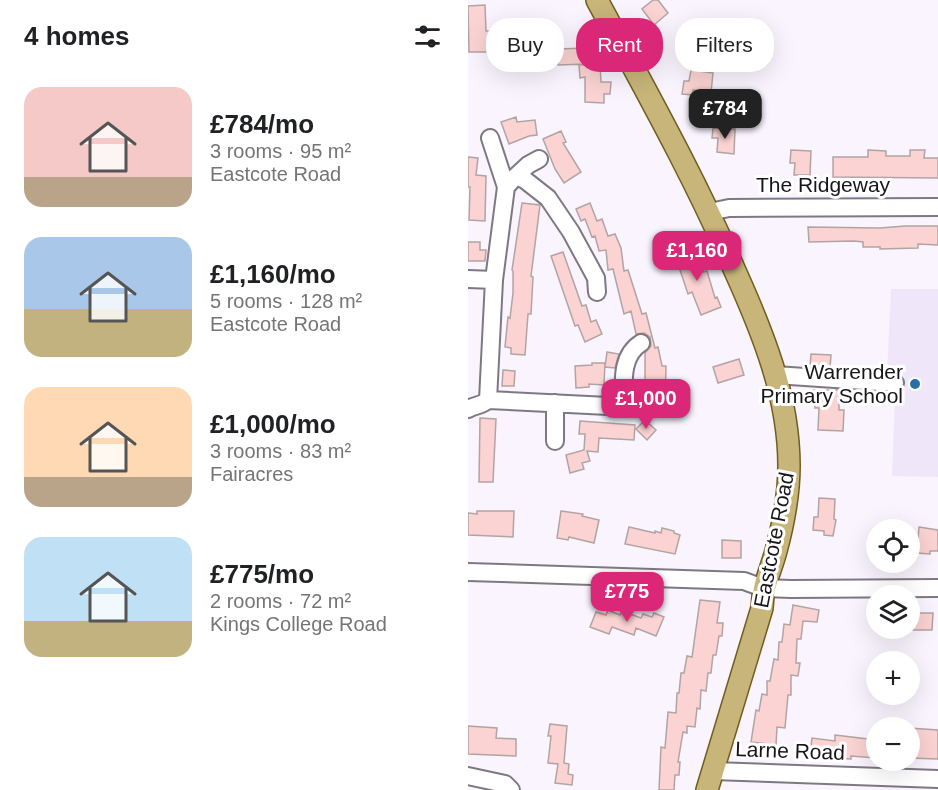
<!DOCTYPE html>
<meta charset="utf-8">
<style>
:root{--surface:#fff;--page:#f6f6f6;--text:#202124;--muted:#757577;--accent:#db2777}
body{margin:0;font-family:Helvetica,sans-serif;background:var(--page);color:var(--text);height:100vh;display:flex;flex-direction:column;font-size:22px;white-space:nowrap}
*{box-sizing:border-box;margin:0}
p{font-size:20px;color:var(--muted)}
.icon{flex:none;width:33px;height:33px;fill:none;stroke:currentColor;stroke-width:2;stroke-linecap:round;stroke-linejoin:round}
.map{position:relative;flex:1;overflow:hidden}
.details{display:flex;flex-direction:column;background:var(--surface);width:468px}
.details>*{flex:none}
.guide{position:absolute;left:18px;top:18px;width:362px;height:54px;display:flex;gap:12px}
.controls{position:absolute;left:398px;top:519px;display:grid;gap:12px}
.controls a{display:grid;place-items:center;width:54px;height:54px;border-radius:50%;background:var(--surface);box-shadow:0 6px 24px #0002;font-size:30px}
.price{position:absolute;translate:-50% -51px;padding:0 14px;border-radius:12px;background:var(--accent);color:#fff;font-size:20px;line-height:39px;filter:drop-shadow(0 2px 3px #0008)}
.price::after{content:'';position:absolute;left:50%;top:36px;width:18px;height:14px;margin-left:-9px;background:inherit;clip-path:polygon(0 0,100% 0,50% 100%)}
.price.current{background:#222;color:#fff}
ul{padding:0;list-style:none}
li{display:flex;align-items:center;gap:18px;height:150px;padding:0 24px}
li span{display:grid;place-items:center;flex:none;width:168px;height:120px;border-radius:18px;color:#555}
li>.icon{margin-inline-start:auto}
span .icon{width:72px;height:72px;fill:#fffc;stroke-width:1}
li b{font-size:26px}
h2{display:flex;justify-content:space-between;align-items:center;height:72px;padding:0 24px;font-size:26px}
.tag{padding:0 21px;border-radius:24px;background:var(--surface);box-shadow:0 6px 24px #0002;font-size:21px;line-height:54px}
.tag.current{background:var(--accent);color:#fff}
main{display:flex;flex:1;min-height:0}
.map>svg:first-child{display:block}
</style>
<main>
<section class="details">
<h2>4 homes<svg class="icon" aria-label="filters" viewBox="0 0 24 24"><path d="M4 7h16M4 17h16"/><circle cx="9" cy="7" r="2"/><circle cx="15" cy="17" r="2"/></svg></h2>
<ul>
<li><span style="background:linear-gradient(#f6c9c9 75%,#b9a48a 0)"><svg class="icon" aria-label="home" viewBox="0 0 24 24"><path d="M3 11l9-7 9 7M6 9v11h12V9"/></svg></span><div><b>£784/mo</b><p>3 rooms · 95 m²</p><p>Eastcote Road</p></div></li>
<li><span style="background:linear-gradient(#a9c7e8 60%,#c2b280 0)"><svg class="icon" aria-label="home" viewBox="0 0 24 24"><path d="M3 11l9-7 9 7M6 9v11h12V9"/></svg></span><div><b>£1,160/mo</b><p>5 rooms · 128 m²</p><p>Eastcote Road</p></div></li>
<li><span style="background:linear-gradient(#ffd9b3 75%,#b9a48a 0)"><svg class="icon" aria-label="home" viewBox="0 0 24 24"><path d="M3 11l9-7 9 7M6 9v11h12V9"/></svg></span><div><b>£1,000/mo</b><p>3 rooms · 83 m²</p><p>Fairacres</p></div></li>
<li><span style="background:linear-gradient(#bfe0f5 70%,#c2b280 0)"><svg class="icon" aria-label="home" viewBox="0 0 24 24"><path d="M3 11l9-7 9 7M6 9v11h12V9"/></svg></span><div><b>£775/mo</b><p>2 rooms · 72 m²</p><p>Kings College Road</p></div></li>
</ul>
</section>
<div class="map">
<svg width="470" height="790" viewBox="0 0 470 790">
<rect width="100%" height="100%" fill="#f9f4fe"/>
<path fill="#f0e6f9" d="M423,289H470V477L424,476L427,394L419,375Z"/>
<path fill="#fad3d2" stroke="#b2a4a3" stroke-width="1.5" d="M185,0H190L200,13L186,25L174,9Z
M17,5L18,31H22L21,52H1L0,6Z
M118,48L119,64L90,65V49Z
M132,64L133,82H143L142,94H136V103L117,102V77L112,78L111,65Z
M223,70L245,73L243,93L225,90V95L214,94L216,81H221Z
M258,98L268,99L266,111L256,110Z
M48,117L49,122L67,120L69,135L61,136L41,144L33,122Z
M245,128L267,129L266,154L249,152L250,138H244Z
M93,131L98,142L95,143L113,172L96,183L87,169L75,139Z
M323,150L343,151L342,175H326L327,163H322Z
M400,150L418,151V156H442V150H457L456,158H470V178L365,177V157H400Z
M0,157L10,158L8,175L18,176L17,221L1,220L2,187H0Z
M54,203L72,205L63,276L65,277L63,314H60L57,355L43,354V348L37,347L40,317L42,318L45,293V271L44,270Z
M122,203L129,221L134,219L140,236L147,234L153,248L156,271L160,270L174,314L178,313L187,348L190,347L194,366H198L197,415L182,414L183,380H177V353L183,346L182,337L176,333L168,334L163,311L156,314L145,269L140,270L138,250L131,251L127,236L124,237L117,219L113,221L108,209Z
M437,226H470V245L450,244V248L412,249V247H395V242L386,241L341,242L340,227L412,228Z
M0,242H12V250H18L17,261H0Z
M228,249L235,272L239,271L247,298L249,297L253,307L233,315L224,292L220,294L207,255Z
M95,252L114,306L118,305L123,322L128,320L134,334L117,342L110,325L107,326L83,256Z
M139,352L151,354L147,368L137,367Z
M343,354L363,355L362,368L342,367Z
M271,359L276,375L250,383L245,367Z
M124,363H137L136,385L121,384V387L108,388L107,366L124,365Z
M35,370L47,371L46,386H34Z
M346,390H371V410H376L375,431L350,430L351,408H347Z
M12,418L28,419L25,482H11Z
M177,420L188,430L179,440L168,429Z
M112,421L167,425L166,440L131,438L130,452L119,451L122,461L114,463L116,469L102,473L98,455L116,450L117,434H111Z
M351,498L367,499L366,519L368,520L365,536L356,535V531L345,530L346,517H350Z
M9,511H46L45,537L0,535V513L9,514Z
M93,511L115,514L114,516L131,520L126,543L101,537L100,540L89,538Z
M161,527L187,533V531L193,533L194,528L206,531V533L212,535L207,554L157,544Z
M451,527L470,530V551H462V554L449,553Z
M254,540L273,541V558H254Z
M232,600L252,602L249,623H255L254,636H251L248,655H245L243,673H240L238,691L233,690L232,709L229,708L227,727L219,726V733L215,732L210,762H212L211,775H207L206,790H191L193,747L197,748L200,712L208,713L209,693H211L213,673H216L219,656L224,657Z
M325,605L351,610L349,622L335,621L333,639H329L328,663H332L330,676L323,675V695H320L317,728L309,727L308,745L283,742L288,710L291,711L294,694L299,695V681H302L306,659L310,660L311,642H314L316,624L322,625Z
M140,610L152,615L154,611L173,618L175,614L184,617L186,613L196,617L188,636L168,628L166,635L144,627L141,634L122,627L128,612L138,615Z
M441,613H465L464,630H441Z
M82,724L99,726L96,763L101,764L100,774L105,775L104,785L87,783L90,764L80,763L83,736H80Z
M0,726L29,728L28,738L48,739V756L0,754Z
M441,728L470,730V759L441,758Z
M367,735L408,740V758L383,756V759L360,758L342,755L344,738L367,741Z"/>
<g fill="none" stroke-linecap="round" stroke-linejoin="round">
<g stroke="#7d7882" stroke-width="20">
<path id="minor" d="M22,138L38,187
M46,178L60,165L71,159
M242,212L261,208L470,207
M0,279L26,280
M129,292L128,278L103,232L80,198L57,180L51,177L46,178L38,187L26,280L20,400L140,406L150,403L156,396C155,377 155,354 173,343
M307,375L427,383
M0,409C7,405 13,406 20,400
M87,441V403
M0,572L276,581L295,588L323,589L470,588
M245,771L470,779
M0,776L37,784L43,790"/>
</g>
<g stroke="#715d1e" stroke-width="24">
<path id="major" d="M129,0C177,89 227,178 267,271C295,333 321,397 321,466C321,493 315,525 308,551C302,573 295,584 294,608L239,790"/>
</g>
<use href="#minor" stroke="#fff" stroke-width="16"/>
<use href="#major" stroke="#c7b579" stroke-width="21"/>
</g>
<circle fill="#2770a4" stroke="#fff" stroke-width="2" cx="447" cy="384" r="6"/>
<g text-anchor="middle" stroke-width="6" stroke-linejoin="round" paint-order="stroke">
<g font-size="21" fill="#171519" stroke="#fff">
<text x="355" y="192">The Ridgeway</text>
<text transform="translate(306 540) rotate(-79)" y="7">Eastcote Road</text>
<text transform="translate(322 751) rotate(2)" y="7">Larne Road</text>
</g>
<g font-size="21" fill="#171519" stroke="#fff" text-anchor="end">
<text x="435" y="379">Warrender<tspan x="435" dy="24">Primary School</tspan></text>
</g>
</g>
</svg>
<div class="controls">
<a><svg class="icon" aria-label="locate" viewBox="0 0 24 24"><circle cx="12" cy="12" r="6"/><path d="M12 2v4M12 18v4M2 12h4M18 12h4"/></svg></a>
<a><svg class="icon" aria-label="layers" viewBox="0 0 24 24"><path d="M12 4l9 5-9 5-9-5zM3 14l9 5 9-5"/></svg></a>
<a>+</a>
<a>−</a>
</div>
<b class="price current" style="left:257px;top:140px">£784</b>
<b class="price" style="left:229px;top:282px">£1,160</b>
<b class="price" style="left:178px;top:430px">£1,000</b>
<b class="price" style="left:159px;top:623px">£775</b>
<div class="guide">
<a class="tag">Buy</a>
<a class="tag current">Rent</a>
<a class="tag">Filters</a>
</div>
</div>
</main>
